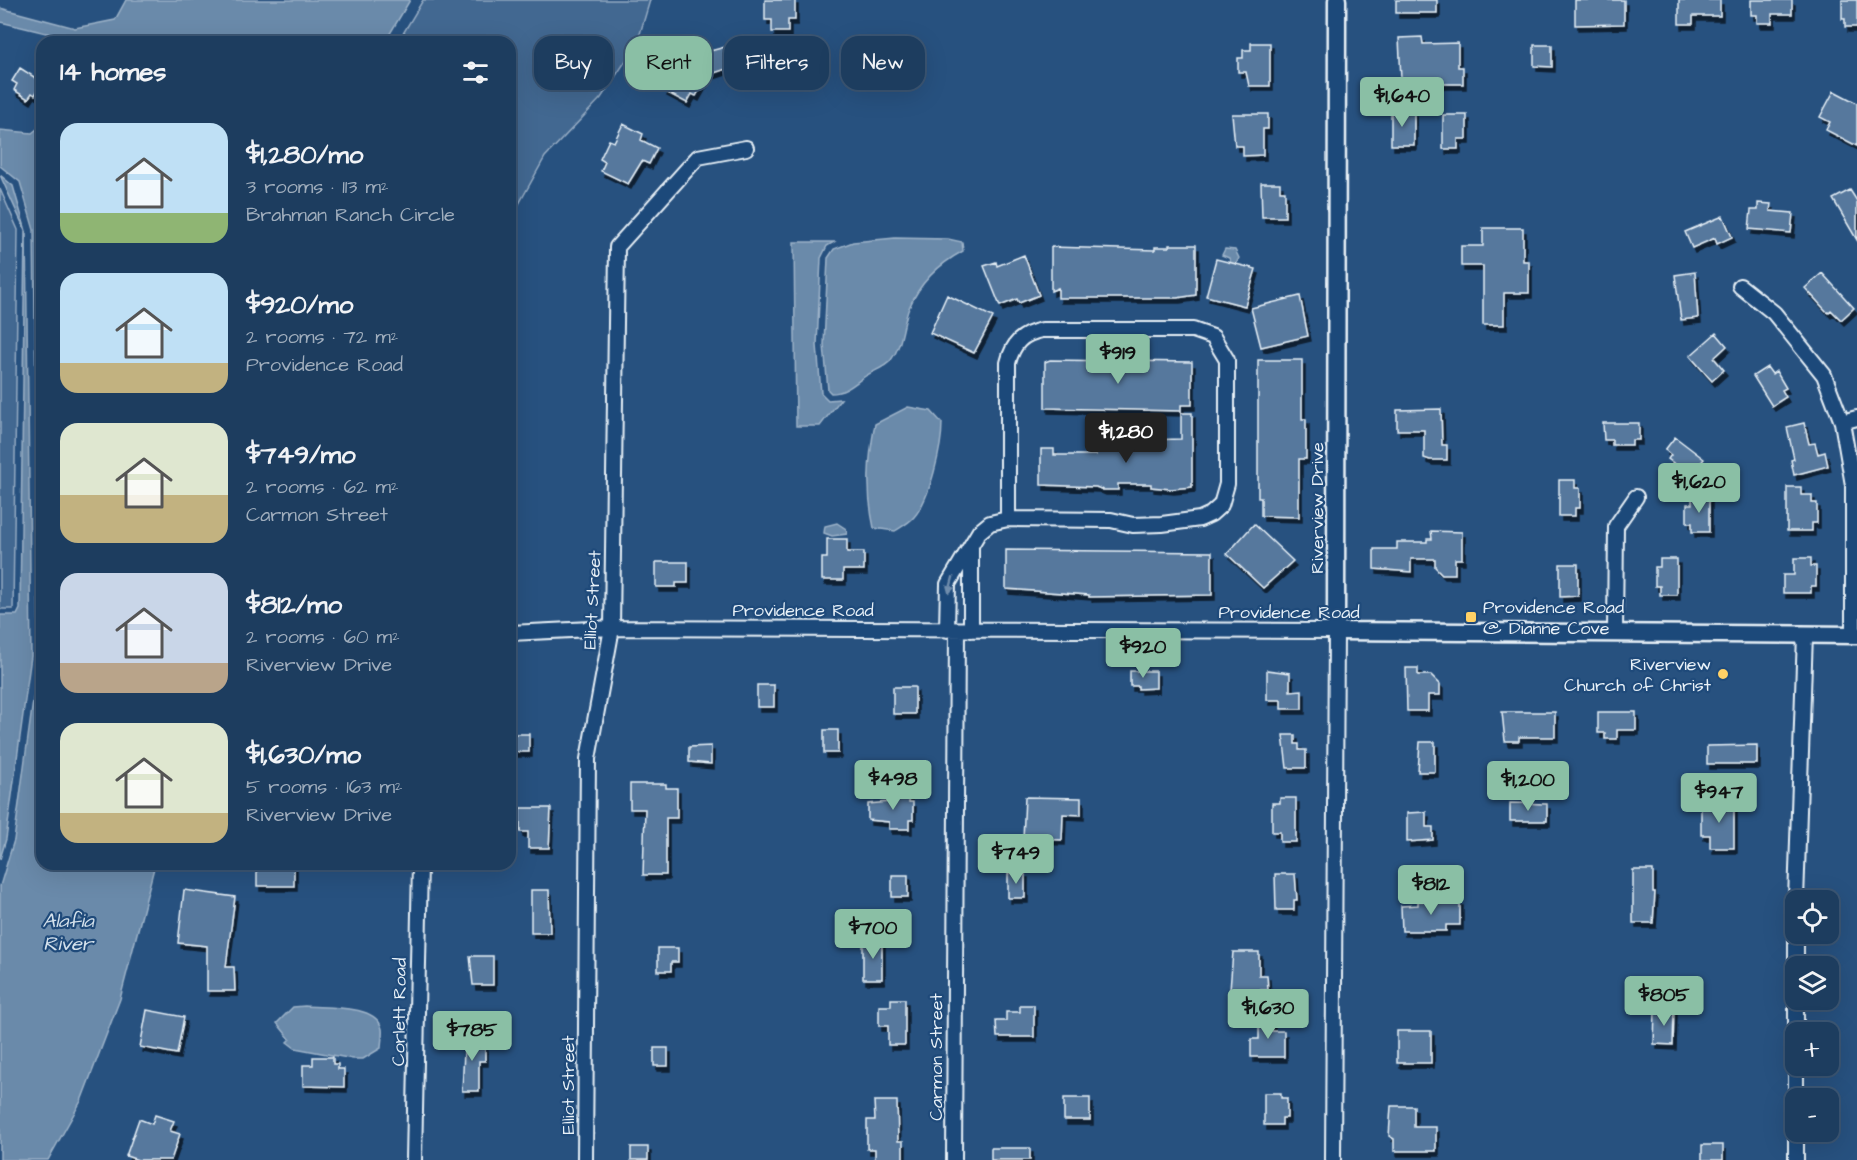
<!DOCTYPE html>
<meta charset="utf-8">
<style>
:root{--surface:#1d3d5f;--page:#2a4868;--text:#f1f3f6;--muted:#a0aebd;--line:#3b5674;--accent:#8abfa5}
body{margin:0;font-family:"Architects Daughter",sans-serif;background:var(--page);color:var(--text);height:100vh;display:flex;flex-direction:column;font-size:22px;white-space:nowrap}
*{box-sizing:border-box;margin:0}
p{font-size:20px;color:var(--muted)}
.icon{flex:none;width:33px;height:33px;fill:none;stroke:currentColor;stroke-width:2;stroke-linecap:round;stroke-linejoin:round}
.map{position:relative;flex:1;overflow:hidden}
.details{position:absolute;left:36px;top:36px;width:480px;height:834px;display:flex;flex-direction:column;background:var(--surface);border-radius:18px;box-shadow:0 6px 24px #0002,0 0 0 2px var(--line)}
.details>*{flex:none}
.guide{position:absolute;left:534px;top:36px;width:570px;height:54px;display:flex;gap:12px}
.controls{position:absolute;left:1785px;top:890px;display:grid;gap:12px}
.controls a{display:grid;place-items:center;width:54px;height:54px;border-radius:12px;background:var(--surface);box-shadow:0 6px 24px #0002,0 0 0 2px var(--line);font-size:30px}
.price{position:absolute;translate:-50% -51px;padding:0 14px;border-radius:6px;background:var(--accent);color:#111;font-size:20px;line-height:39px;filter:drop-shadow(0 2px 3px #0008)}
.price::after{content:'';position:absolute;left:50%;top:36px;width:18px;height:14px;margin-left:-9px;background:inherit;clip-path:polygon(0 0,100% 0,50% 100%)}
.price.selected{background:#222;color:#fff}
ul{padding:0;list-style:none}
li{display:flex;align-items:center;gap:18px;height:150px;padding:0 24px}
li span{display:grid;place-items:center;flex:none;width:168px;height:120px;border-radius:18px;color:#555}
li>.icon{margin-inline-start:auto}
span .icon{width:72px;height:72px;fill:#fffc;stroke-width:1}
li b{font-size:26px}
h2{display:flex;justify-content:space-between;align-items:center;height:72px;padding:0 24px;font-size:26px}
.chip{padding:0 21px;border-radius:18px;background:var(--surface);box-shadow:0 6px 24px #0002,0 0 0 2px var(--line);font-size:21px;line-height:54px}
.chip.selected{background:var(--accent);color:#111}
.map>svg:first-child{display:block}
</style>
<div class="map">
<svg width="1857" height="1160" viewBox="0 0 1857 1160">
<defs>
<filter id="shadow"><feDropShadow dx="3" dy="5" stdDeviation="0" flood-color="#0009"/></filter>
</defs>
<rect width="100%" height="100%" fill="#27517f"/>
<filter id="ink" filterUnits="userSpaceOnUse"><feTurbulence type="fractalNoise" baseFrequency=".0167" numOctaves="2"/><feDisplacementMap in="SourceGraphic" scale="12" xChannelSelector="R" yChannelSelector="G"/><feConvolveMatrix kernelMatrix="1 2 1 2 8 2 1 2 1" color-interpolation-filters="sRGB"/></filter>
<g filter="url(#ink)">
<path fill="#436891" stroke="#96acc4" stroke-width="1.5" d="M423,0H650L637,44L601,98L545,157L515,211H510V42H398Z
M0,189L18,230L13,609H0Z"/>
<path fill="#6b8aaa" stroke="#9db3c9" stroke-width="1.5" d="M126,0H410L385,42H73L67,38L0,22V8L75,28L115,20Z
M42,125V864H155L120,999L81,1101L48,1160H0V886L14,840L39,657L34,230L20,182L0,166V130L32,133Z
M0,175L13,186L26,231L31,656L6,839L0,859V615H17L20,609L25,230Z
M895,238L948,239L962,242L963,251C939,264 920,282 909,308C902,325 903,345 891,360C885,368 872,371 864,377C853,385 845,393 831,393L828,390L824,345L828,258L834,249L853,242Z
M794,242H834L827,246L821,258L817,345L821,393L828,400L841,399L820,426H796Z
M1225,249L1235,250L1239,258L1236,264L1231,263L1229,258L1222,255Z
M908,407L931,411L942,423C942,447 930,499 914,517C909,523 901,527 895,531L874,528C866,491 868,460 875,424Z
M837,523L846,529L847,534L832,536L824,533L825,526Z
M305,1006C326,1008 377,1004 382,1029C383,1034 381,1042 381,1048L363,1059H353L295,1048L287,1042L290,1039L277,1023L293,1007Z"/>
<path fill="#57789d" stroke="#e8f1f8" stroke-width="1.5" filter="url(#shadow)" d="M765,0H795V20H788V32H772V20H765Z
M1396,0H1437V13H1396Z
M1575,0H1624V24L1575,25Z
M1679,0H1720V16H1693V24H1679Z
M1751,0H1792V14H1772V23H1757V15H1751Z
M1842,0H1857V27H1845V19H1842Z
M1422,37L1423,44L1458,43V67H1463V84H1437V78L1401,79L1399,38Z
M1251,43H1270V86H1249L1246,72H1238V58H1243V50H1251Z
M687,45L703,53L729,46L735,66L708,75L696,96L692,94L687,103L664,91Z
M1534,45H1552V67L1534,66Z
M20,68L42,82L35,95L32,93L28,99L14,90L17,84L12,81Z
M1834,91L1857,103V146L1826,130L1830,122L1820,117Z
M1391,111L1414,112V145H1391Z
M1232,114H1268V129H1263V155L1243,156V146H1235Z
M1443,115H1467V139H1458V149H1443Z
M623,124L643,134L641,140L657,148L649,164L642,161L628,184L601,171L605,162L600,159L609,140L614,142Z
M1261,183H1280V191H1285V217H1262Z
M1850,190L1857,201V240L1833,199Z
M1758,203L1771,204L1770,211L1793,213L1791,233L1749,229L1751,210H1758Z
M1723,216L1732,237L1717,244L1715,238L1692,248L1685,232Z
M1483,228H1523V261H1529V293H1504V325H1483V266H1461V246H1483Z
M1169,245H1196V295L1177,298H1058V288L1051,291V247L1155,250V247H1169Z
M1024,255L1039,295L1019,303L1017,299L1000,306L984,266L996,262L997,266Z
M1216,259L1256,269L1245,306L1206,296Z
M1695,272L1698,318L1681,320L1675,275Z
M1822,273L1854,308L1841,320L1831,310L1828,313L1805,288Z
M947,295L993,317L974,353L930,333Z
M1300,296L1308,336L1261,347L1251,308Z
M1716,333L1727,346L1714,358L1724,370L1712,381L1690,356Z
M1050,360L1192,362V405H1181V411L1045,408V362Z
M1258,360H1302V419H1306V459H1299V517L1261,516V498H1258Z
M1767,367L1772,374L1776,371L1786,388L1782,390L1786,397L1772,406L1753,376Z
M1441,409L1442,445H1447V460H1430L1424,458V430H1397V410Z
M1181,413H1192V487L1171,489L1151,487V484H1118V490H1103L1096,487L1041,485V449H1054V455H1096V446H1105V441L1181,439Z
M1603,423H1639V440H1632V445H1612V440H1604Z
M1804,423L1809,444L1815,443L1818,454L1825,452L1828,466L1794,475L1791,460L1794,459L1787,427Z
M1675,437L1704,459L1693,472L1687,467L1684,471L1668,459L1671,455L1665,450Z
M1559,480H1575V488H1580V508H1575V516H1559Z
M1787,487H1801V495H1812V503H1817V523H1812V531H1787Z
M1692,496H1709V532H1692V523H1687V504H1692Z
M1254,524L1293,561L1263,588L1227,554Z
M1431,531L1462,532V559H1455V574H1442L1435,567V559H1411V572L1374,569V549H1397V542H1427V539H1432Z
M827,539H847V552H864V570H843V580H822V558H827Z
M1006,550L1212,552V595L1089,597V595L1006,589Z
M1794,558H1811V566H1816V586H1811V593H1783V575H1794Z
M1660,559H1677V595H1660V586H1655V567H1660Z
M656,562H688V583H676V587H656Z
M1560,564H1578V596L1560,597Z
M1406,668H1418V675H1431L1440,684V695H1428V711H1407Z
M1267,670L1290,673V691L1302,690V709H1281V700H1267Z
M1130,671H1156V688L1138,689V686H1130Z
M757,685H774V707H757Z
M893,687H915V714H893Z
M1502,712H1555V737H1519V741H1505Z
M1598,712H1636V730H1617V739H1605V733H1598Z
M824,730H838V753H824Z
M510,734H529V752H510Z
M1283,735H1295V744H1299V750H1306V768H1287Z
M1420,742H1435V772H1418Z
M1757,745V764H1707V746Z
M711,746V764L689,762V747Z
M630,784H666V788H677V818H666V875H643L645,809H630Z
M889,793H909V802H913V820H909V829H889V822L868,820V804L889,802Z
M1025,797L1081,798V815L1063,814L1062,840L1023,839Z
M1280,798H1296V842H1280V832H1272V803H1280Z
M1701,802H1734V848H1710V835H1701Z
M1510,803L1547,804V821H1510Z
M520,808H551L549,848H528V832H520Z
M1426,812V827H1433V840L1407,842V813Z
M257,864H294V886H257Z
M1633,870H1653V892H1655L1653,923H1633Z
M1008,873H1025V898H1008Z
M1275,874H1295L1297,900H1294V910H1276Z
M892,875H908V897H892Z
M184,890L235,897L226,967H234L235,991H207V946L178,943Z
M531,890H549L550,933H531Z
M1418,901H1460V925H1446V931H1402L1401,906L1418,905Z
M863,942H882V979H863Z
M658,948H678V962H671V971H658Z
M1233,952H1259V975H1267L1268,990H1230Z
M470,956H493V985H473Z
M891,999H905V1045H888V1026H879V1006H891Z
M1020,1005H1034V1037H997L996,1021H1006V1012H1020Z
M1655,1009H1674L1673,1045L1654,1044Z
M147,1010L184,1017L177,1054L140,1047Z
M1259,1015H1272V1031H1284V1057H1251V1039H1259Z
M1397,1031H1431V1063H1397Z
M465,1032H479V1046H485V1061H479V1091H462Z
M654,1048H668V1066H654Z
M313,1057H333V1064H338V1069H344V1087L303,1086V1065H313Z
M1264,1093H1281V1098H1287V1118H1282V1125H1264Z
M1064,1098H1090V1120H1064Z
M874,1101H897L898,1141H903V1160H875V1149H867V1120H875Z
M1391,1106H1414V1127H1436V1151H1394V1139L1389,1136Z
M155,1115L174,1121L170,1131L180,1134L171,1160H138L126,1156L139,1119L152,1124Z
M1702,1145H1723V1160H1702Z
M631,1147H648V1160H631Z
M991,1148H1030V1160H991Z"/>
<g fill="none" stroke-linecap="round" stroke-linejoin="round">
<g stroke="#e8f1f8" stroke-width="18">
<path id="minor" d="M1740,286L1774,313L1824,375L1842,422L1853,485V634
M1842,422L1857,418
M947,630L948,584L979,532L990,523L1008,519L1111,520L1133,525L1162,524L1200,519L1211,514L1221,505L1227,484V360L1213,337L1193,330H1042C1022,334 1013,343 1008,363V519
M971,630V548
M510,633L612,628L1336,631L1333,1160
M1615,633L1616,526L1636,497
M1796,900L1805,634
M1796,933V966
M1796,999V1032
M1796,1065V1098
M1796,1131V1160
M414,1160L420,864
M585,1160L588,759L612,628L617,247L698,157L746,148
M954,1160L957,630"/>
</g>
<g stroke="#e8f1f8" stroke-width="21">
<path id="tertiary" d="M1337,0L1336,631L1857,635"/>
</g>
<use href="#minor" stroke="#1f4a7a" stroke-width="14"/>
<use href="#tertiary" stroke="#1f4a7a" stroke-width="16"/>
</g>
<defs><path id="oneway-solid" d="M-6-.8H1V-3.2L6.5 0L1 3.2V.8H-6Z" transform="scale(1.5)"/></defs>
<use fill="#6f8dac" href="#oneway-solid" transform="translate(951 585) rotate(105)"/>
</g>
<g fill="#ffd166" stroke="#1f4a7a" stroke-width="2">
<rect x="1465" y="611" width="12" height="12" rx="3"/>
<circle cx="1723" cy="674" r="6"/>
</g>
<g text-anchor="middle" stroke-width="4.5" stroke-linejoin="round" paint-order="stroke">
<g font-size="18" fill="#e8f1f8" stroke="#1f4a7a">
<text transform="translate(1317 508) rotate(-90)" y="6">Riverview Drive</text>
<text transform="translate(592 600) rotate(-87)" y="6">Elliot Street</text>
<text x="803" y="616">Providence Road</text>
<text x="1289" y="618">Providence Road</text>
<text transform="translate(399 1012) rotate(-89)" y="6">Corlett Road</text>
<text transform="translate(936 1057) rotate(-90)" y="6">Carmon Street</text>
<text transform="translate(568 1085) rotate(-90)" y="6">Elliot Street</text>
</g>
<g font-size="18" fill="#e8f1f8" stroke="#1f4a7a" text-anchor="start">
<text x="1483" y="613">Providence Road<tspan x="1483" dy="21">@ Dianne Cove</tspan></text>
<text x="1711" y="670" text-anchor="end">Riverview<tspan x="1711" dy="21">Church of Christ</tspan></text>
</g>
<g font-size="20" font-style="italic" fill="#d5e2ec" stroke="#1f4a7a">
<text x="68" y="927">Alafia<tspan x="68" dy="23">River</tspan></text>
</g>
</g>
</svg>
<div class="controls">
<a><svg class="icon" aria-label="locate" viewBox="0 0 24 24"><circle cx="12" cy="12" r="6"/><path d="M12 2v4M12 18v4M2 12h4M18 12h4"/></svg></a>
<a><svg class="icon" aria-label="layers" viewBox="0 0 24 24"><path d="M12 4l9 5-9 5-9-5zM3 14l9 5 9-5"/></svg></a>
<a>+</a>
<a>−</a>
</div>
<b class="price" style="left:1402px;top:128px">$1,640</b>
<b class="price" style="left:1118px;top:385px">$919</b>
<b class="price selected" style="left:1126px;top:464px">$1,280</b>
<b class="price" style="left:1699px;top:514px">$1,620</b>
<b class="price" style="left:1143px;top:679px">$920</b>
<b class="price" style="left:893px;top:811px">$498</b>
<b class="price" style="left:1528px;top:812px">$1,200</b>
<b class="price" style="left:1719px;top:824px">$947</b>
<b class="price" style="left:1016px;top:885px">$749</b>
<b class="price" style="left:1431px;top:916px">$812</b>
<b class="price" style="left:873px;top:960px">$700</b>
<b class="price" style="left:1664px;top:1027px">$805</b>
<b class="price" style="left:1268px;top:1040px">$1,630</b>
<b class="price" style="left:472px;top:1062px">$785</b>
<div class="guide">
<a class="chip">Buy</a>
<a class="chip selected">Rent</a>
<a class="chip">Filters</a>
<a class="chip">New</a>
</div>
<section class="details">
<h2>14 homes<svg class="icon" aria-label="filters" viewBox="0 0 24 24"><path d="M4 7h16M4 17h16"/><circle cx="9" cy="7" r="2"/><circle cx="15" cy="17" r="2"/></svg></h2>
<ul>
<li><span style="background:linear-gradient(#bfe0f5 75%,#8fb573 0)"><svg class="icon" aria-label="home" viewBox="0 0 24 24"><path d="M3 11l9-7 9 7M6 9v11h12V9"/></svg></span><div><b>$1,280/mo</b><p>3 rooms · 113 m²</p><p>Brahman Ranch Circle</p></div></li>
<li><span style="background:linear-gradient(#bfe0f5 75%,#c2b280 0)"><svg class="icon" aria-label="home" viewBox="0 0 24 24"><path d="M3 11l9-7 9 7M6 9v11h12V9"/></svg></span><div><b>$920/mo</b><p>2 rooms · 72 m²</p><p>Providence Road</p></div></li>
<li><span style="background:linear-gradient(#dfe7d0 60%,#c2b280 0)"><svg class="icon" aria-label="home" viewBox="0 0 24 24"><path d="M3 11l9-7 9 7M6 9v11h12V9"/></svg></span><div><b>$749/mo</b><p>2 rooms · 62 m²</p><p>Carmon Street</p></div></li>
<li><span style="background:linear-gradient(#c9d6e8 75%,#b9a48a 0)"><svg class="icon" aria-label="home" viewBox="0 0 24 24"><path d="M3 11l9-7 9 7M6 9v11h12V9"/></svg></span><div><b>$812/mo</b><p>2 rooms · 60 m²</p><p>Riverview Drive</p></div></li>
<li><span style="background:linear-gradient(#dfe7d0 75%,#c2b280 0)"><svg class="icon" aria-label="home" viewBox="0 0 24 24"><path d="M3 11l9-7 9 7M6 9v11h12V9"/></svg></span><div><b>$1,630/mo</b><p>5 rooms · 163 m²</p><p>Riverview Drive</p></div></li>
</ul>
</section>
</div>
